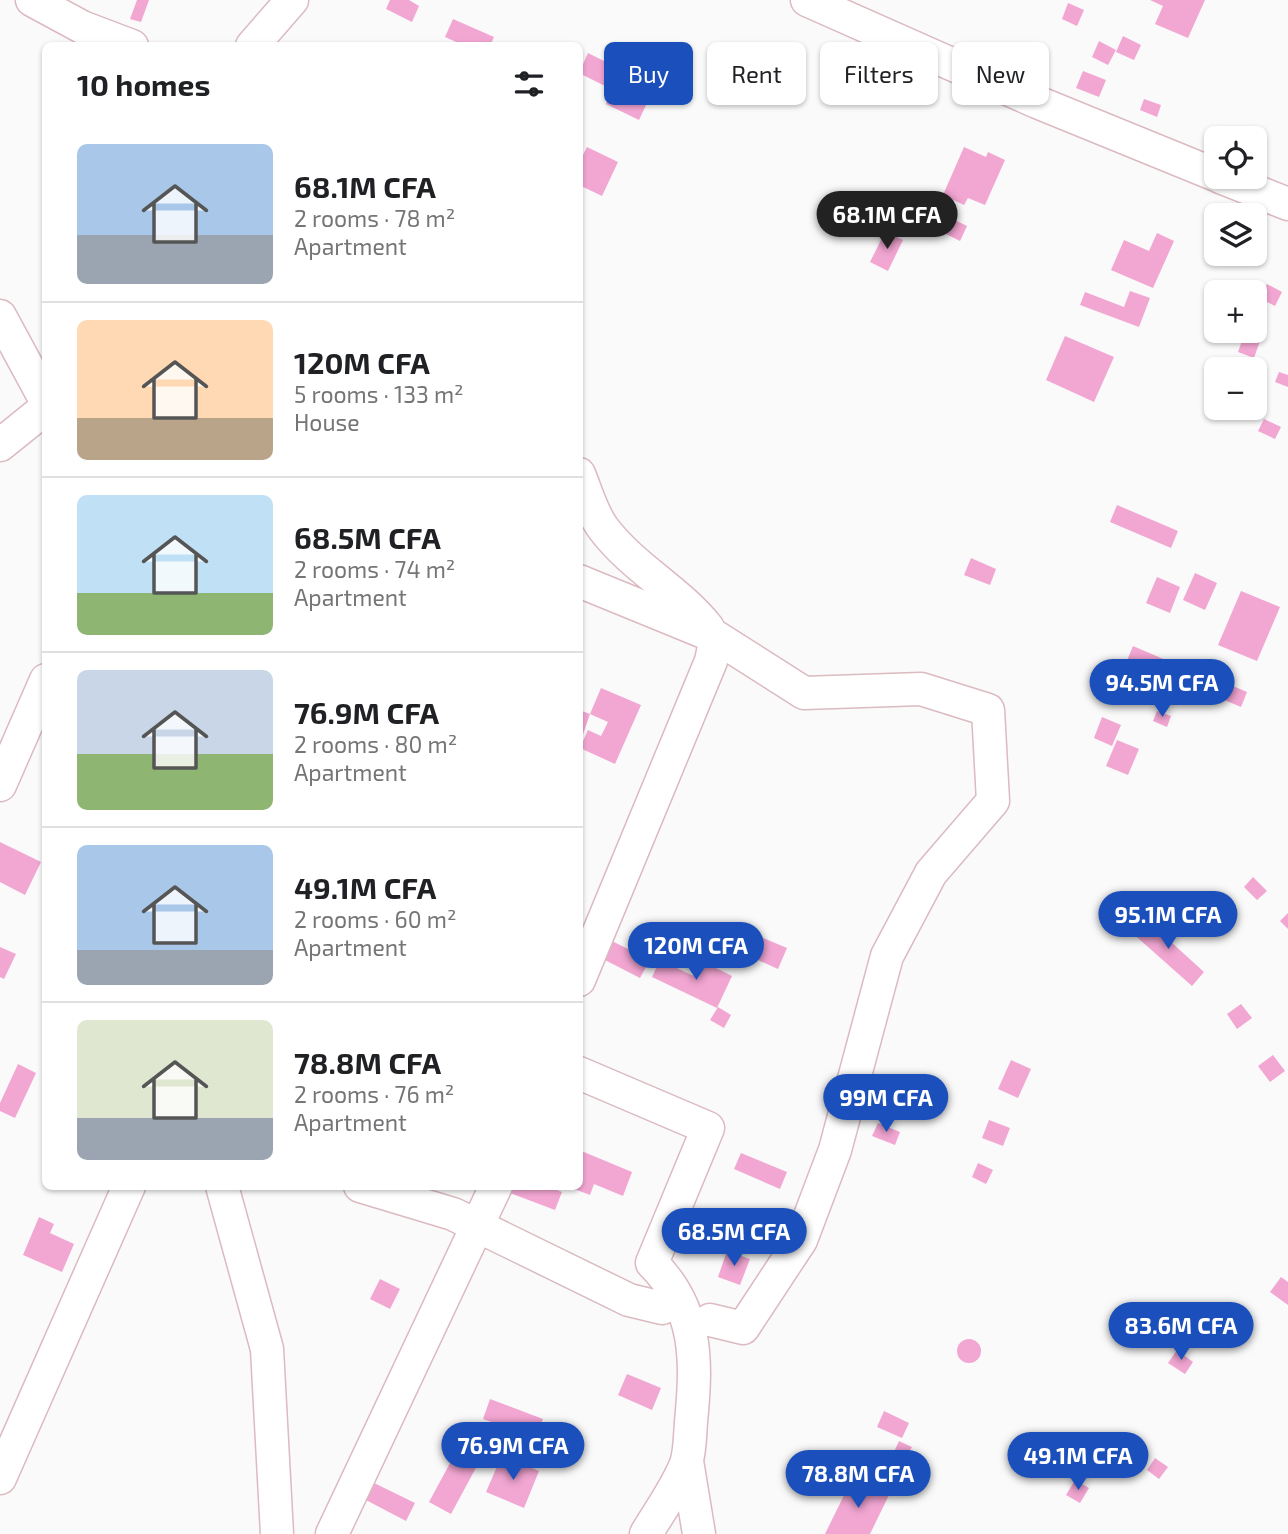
<!DOCTYPE html>
<meta charset="utf-8">
<style>
:root{--surface:#fff;--page:#f6f6f6;--text:#202124;--muted:#757577;--line:#e0e0e0;--accent:#1a4fbc}
body{margin:0;font-family:"Exo 2",sans-serif;background:var(--page);color:var(--text);height:100vh;display:flex;flex-direction:column;font-size:26px;white-space:nowrap}
*{box-sizing:border-box;margin:0}
p{font-size:23px;color:var(--muted)}
.icon{flex:none;width:38px;height:38px;fill:none;stroke:currentColor;stroke-width:2;stroke-linecap:round;stroke-linejoin:round}
.map{position:relative;flex:1;overflow:hidden}
.drawer{position:absolute;left:42px;top:42px;width:541px;height:1148px;display:flex;flex-direction:column;background:var(--surface);border-radius:10px;box-shadow:0 2px 5px #0004}
.drawer>*{flex:none}
.banner{position:absolute;left:604px;top:42px;width:579px;height:63px;display:flex;gap:14px}
.controls{position:absolute;left:1204px;top:126px;display:grid;gap:14px}
.controls a{display:grid;place-items:center;width:63px;height:63px;border-radius:10px;background:var(--surface);box-shadow:0 2px 5px #0004;font-size:35px}
.price{position:absolute;translate:-50% -60px;padding:0 16px;border-radius:24px;background:var(--accent);color:#fff;font-size:23px;line-height:46px;filter:drop-shadow(0 2px 4px #0008)}
.price::after{content:'';position:absolute;left:50%;top:42px;width:21px;height:16px;margin-left:-10px;background:inherit;clip-path:polygon(0 0,100% 0,50% 100%)}
.price.current{background:#222;color:#fff}
ul{padding:0;list-style:none}
li{display:flex;align-items:center;gap:21px;height:175px;padding:0 35px}
li+li{border-top:2px solid var(--line)}
li span{display:grid;place-items:center;flex:none;width:196px;height:140px;border-radius:10px;color:#555}
li>.icon{margin-inline-start:auto}
span .icon{width:84px;height:84px;fill:#fffc;stroke-width:1}
li b{font-size:30px}
h2{display:flex;justify-content:space-between;align-items:center;height:84px;padding:0 35px;font-size:30px}
.chip{padding:0 24px;border-radius:10px;background:var(--surface);box-shadow:0 2px 5px #0004;font-size:24px;line-height:63px}
.chip.current{background:var(--accent);color:#fff}
.map>svg:first-child{display:block}
</style>
<div class="map">
<svg width="1288" height="1534" viewBox="0 0 1288 1534">
<rect width="100%" height="100%" fill="#fafafa"/>
<path fill="#f2a6d2" d="M137,0H149L141,22L130,19Z
M390,0H409L419,6L412,22L386,9Z
M1150,0H1205L1188,38L1155,24L1163,6Z
M1068,3L1084,10L1077,26L1062,19Z
M453,19L494,37L490,46H465L445,37Z
M1123,36L1141,45L1134,60L1116,52Z
M1099,41L1116,50L1108,65L1092,57Z
M588,53L628,73L636,57L651,65L635,97L647,103L639,120L606,104L613,90L579,73Z
M1083,71L1106,80L1099,97L1076,88Z
M1144,99L1161,105L1157,117L1140,110Z
M587,147L618,162L602,196L579,185V163Z
M964,147L986,157L988,152L1005,160L985,205L968,198L964,205L943,195Z
M949,217L967,226L960,241L942,232Z
M885,232L903,240L888,271L870,262Z
M1157,233L1174,241L1153,288L1111,270L1124,240L1149,251Z
M1267,284L1282,292L1275,306L1259,298Z
M1130,291L1150,298L1139,327L1080,305L1085,292L1124,307Z
M1245,332L1261,338L1254,358L1238,352Z
M1065,336L1114,357L1094,402L1046,380Z
M1279,372L1288,375V387L1275,382Z
M1264,419L1281,427L1275,439L1258,431Z
M1117,505L1178,531L1171,548L1110,522Z
M971,558L996,569L990,585L964,575Z
M1195,573L1217,583L1205,610L1183,600Z
M1157,577L1180,587L1170,613L1146,603Z
M1241,591L1280,607L1257,661L1218,645Z
M1133,646L1189,670L1177,698L1121,675Z
M1228,684L1247,692L1241,707L1222,699Z
M601,688L641,705L615,764L580,748L588,730L601,736L608,722L590,714Z
M579,710L590,714L580,743H579Z
M1157,711L1171,716L1167,727L1153,721Z
M1102,717L1121,725L1112,746L1094,738Z
M1117,740L1139,749L1128,775L1106,766Z
M0,842L41,862L25,895L0,882Z
M1253,877L1267,891L1257,900L1244,887Z
M1288,913V929L1280,921Z
M1201,919L1208,928L1199,935L1192,926Z
M1138,922L1150,933L1159,922L1176,937L1171,942L1204,972L1192,986L1130,931Z
M686,929L710,940L703,955L679,944Z
M747,931L787,948L778,969L738,951Z
M612,941L650,960L640,978L603,959Z
M0,947L16,954L4,979L0,977Z
M660,960L698,978L706,963L732,976L717,1008L652,977Z
M1241,1004L1252,1018L1237,1029L1227,1014Z
M718,1007L731,1015L724,1028L710,1020Z
M1273,1055L1285,1071L1270,1082L1258,1066Z
M1011,1060L1031,1069L1018,1098L998,1089Z
M18,1064L36,1073L15,1118L0,1111V1103Z
M893,1081L909,1088L903,1103L886,1095Z
M989,1120L1010,1128L1003,1146L982,1138Z
M878,1123L900,1132L895,1145L872,1136Z
M579,1150L632,1172L623,1196L594,1184L590,1195L569,1187L579,1186Z
M741,1153L787,1172L780,1189L734,1169Z
M978,1163L993,1170L986,1184L972,1177Z
M507,1186H547L562,1192L555,1210L505,1191Z
M746,1208L767,1216L762,1229L741,1220Z
M39,1217L54,1224L50,1233L74,1244L62,1272L23,1255Z
M727,1251L750,1259L740,1285L718,1277Z
M1281,1277L1288,1282V1305L1270,1292Z
M380,1279L400,1289L390,1309L370,1299Z
M957 1351a12 12 0 1 1 24 0a12 12 0 1 1-24 0Z
M1177,1350L1193,1362L1185,1374L1168,1363Z
M627,1374L661,1388L652,1410L618,1395Z
M490,1399L543,1419L535,1438L483,1419Z
M884,1411L909,1423L902,1438L877,1427Z
M899,1441L912,1447L905,1460L893,1454Z
M456,1452L478,1464L451,1514L429,1502Z
M502,1455L539,1471L524,1508L486,1492Z
M1155,1458L1168,1467L1159,1479L1147,1470Z
M853,1477L889,1495L870,1534H825Z
M1075,1480L1089,1488L1080,1503L1066,1495Z
M372,1482L415,1503L406,1521L364,1499Z"/>
<g fill="none" stroke-linecap="round" stroke-linejoin="round">
<g stroke="#dbbac0" stroke-width="35">
<path id="minor" d="M32,0L82,27L132,46
M807,0L1037,102L1216,175
M252,46L292,0
M1220,177L1288,204
M0,316L46,401
M0,445L46,408
M579,474C586,491 592,513 603,528C633,568 678,590 708,628
M579,581L716,637L804,693L921,689L988,710L993,801L931,873L887,956L835,1150L801,1240L743,1328L710,1320
M0,785L46,680
M579,980L711,661L716,637
M579,1073L708,1128L652,1263C698,1309 697,1360 691,1422C690,1435 690,1452 686,1464C676,1489 659,1512 646,1534
M222,1186L267,1349L277,1534
M360,1186L453,1214L629,1300L662,1308
M687,1461L699,1534
M0,1478L129,1186
M332,1534L496,1186"/>
</g>
<use href="#minor" stroke="#fff" stroke-width="32"/>
</g>
</svg>
<div class="controls">
<a><svg class="icon" aria-label="locate" viewBox="0 0 24 24"><circle cx="12" cy="12" r="6"/><path d="M12 2v4M12 18v4M2 12h4M18 12h4"/></svg></a>
<a><svg class="icon" aria-label="layers" viewBox="0 0 24 24"><path d="M12 4l9 5-9 5-9-5zM3 14l9 5 9-5"/></svg></a>
<a>+</a>
<a>−</a>
</div>
<b class="price current" style="left:887px;top:251px">68.1M CFA</b>
<b class="price" style="left:1162px;top:719px">94.5M CFA</b>
<b class="price" style="left:1168px;top:951px">95.1M CFA</b>
<b class="price" style="left:696px;top:982px">120M CFA</b>
<b class="price" style="left:886px;top:1134px">99M CFA</b>
<b class="price" style="left:734px;top:1268px">68.5M CFA</b>
<b class="price" style="left:1181px;top:1362px">83.6M CFA</b>
<b class="price" style="left:513px;top:1482px">76.9M CFA</b>
<b class="price" style="left:1078px;top:1492px">49.1M CFA</b>
<b class="price" style="left:858px;top:1510px">78.8M CFA</b>
<div class="banner">
<a class="chip current">Buy</a>
<a class="chip">Rent</a>
<a class="chip">Filters</a>
<a class="chip">New</a>
</div>
<section class="drawer">
<h2>10 homes<svg class="icon" aria-label="filters" viewBox="0 0 24 24"><path d="M4 7h16M4 17h16"/><circle cx="9" cy="7" r="2"/><circle cx="15" cy="17" r="2"/></svg></h2>
<ul>
<li><span style="background:linear-gradient(#a9c7e8 65%,#9aa5b1 0)"><svg class="icon" aria-label="home" viewBox="0 0 24 24"><path d="M3 11l9-7 9 7M6 9v11h12V9"/></svg></span><div><b>68.1M CFA</b><p>2 rooms · 78 m²</p><p>Apartment</p></div></li>
<li><span style="background:linear-gradient(#ffd9b3 70%,#b9a48a 0)"><svg class="icon" aria-label="home" viewBox="0 0 24 24"><path d="M3 11l9-7 9 7M6 9v11h12V9"/></svg></span><div><b>120M CFA</b><p>5 rooms · 133 m²</p><p>House</p></div></li>
<li><span style="background:linear-gradient(#bfe0f5 70%,#8fb573 0)"><svg class="icon" aria-label="home" viewBox="0 0 24 24"><path d="M3 11l9-7 9 7M6 9v11h12V9"/></svg></span><div><b>68.5M CFA</b><p>2 rooms · 74 m²</p><p>Apartment</p></div></li>
<li><span style="background:linear-gradient(#c9d6e8 60%,#8fb573 0)"><svg class="icon" aria-label="home" viewBox="0 0 24 24"><path d="M3 11l9-7 9 7M6 9v11h12V9"/></svg></span><div><b>76.9M CFA</b><p>2 rooms · 80 m²</p><p>Apartment</p></div></li>
<li><span style="background:linear-gradient(#a9c7e8 75%,#9aa5b1 0)"><svg class="icon" aria-label="home" viewBox="0 0 24 24"><path d="M3 11l9-7 9 7M6 9v11h12V9"/></svg></span><div><b>49.1M CFA</b><p>2 rooms · 60 m²</p><p>Apartment</p></div></li>
<li><span style="background:linear-gradient(#dfe7d0 70%,#9aa5b1 0)"><svg class="icon" aria-label="home" viewBox="0 0 24 24"><path d="M3 11l9-7 9 7M6 9v11h12V9"/></svg></span><div><b>78.8M CFA</b><p>2 rooms · 76 m²</p><p>Apartment</p></div></li>
</ul>
</section>
</div>
